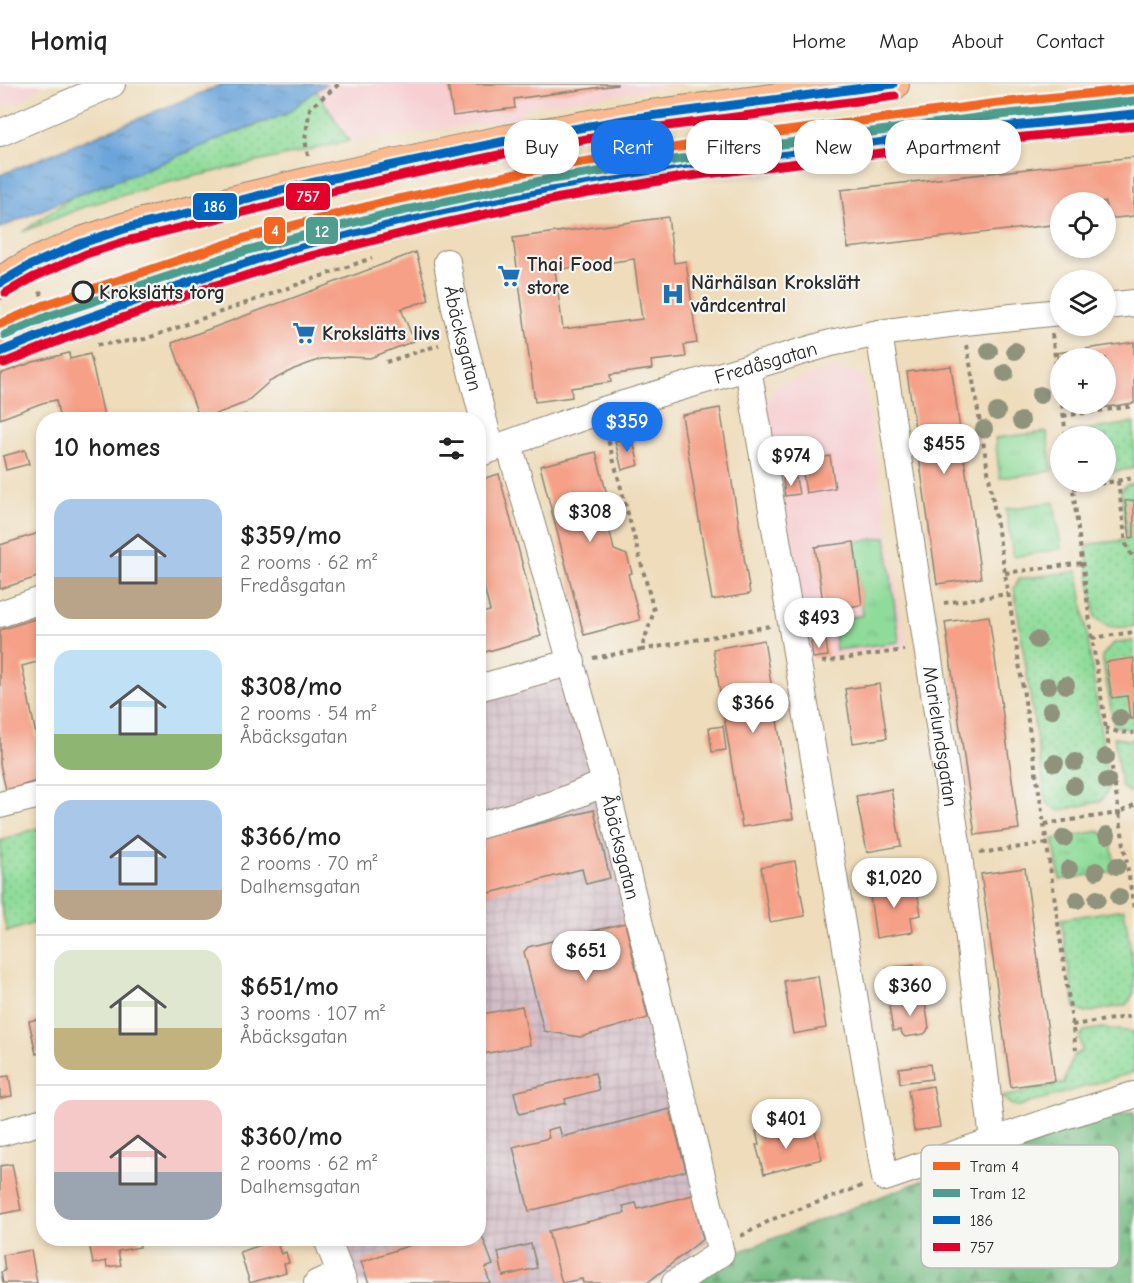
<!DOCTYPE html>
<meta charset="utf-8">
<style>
:root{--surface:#fff;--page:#f2f2f2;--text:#222;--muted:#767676;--line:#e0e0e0;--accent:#1a73e8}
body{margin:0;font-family:"Comic Neue",sans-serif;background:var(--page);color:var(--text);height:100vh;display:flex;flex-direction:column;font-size:22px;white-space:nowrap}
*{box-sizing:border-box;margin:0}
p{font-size:20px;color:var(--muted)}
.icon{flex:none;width:33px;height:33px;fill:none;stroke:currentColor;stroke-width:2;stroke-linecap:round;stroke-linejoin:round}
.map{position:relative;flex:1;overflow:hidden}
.sheet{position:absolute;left:36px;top:328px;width:450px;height:834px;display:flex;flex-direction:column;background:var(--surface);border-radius:24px;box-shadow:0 3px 9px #0003}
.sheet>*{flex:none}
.guide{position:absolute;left:504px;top:36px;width:540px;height:54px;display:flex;gap:12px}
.tools{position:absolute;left:1050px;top:108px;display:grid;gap:12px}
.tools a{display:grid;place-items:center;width:66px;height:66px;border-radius:50%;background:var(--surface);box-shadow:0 3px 9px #0003;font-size:30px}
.price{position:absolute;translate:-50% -51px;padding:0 14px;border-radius:21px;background:#fff;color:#222;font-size:20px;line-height:39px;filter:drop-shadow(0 2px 3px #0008)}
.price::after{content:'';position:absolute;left:50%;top:36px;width:18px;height:14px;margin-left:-9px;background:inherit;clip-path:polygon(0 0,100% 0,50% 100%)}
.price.on{background:var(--accent);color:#fff}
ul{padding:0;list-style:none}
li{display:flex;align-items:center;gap:18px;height:150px;padding:0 18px}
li+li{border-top:2px solid var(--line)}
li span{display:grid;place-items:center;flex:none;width:168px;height:120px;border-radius:18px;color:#555}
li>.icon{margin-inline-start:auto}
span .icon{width:72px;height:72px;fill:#fffc;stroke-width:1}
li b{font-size:26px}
h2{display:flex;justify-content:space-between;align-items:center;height:72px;padding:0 18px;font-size:26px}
.tag{padding:0 21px;border-radius:24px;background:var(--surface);box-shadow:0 3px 9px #0003;font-size:21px;line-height:54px}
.tag.on{background:var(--accent);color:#fff}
header{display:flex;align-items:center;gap:36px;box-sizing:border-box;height:84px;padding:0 30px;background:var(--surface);border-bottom:2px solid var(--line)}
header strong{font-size:28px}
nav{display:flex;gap:33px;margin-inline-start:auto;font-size:21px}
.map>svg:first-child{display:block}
</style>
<header>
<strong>Homiq</strong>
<nav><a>Home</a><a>Map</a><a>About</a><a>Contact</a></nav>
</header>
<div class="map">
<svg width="1134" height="1199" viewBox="0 0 1134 1199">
<defs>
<pattern id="industrial-grid" width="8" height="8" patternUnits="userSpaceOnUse" patternTransform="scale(1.5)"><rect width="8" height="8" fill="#d2bdc6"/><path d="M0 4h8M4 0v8" fill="none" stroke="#b4a3aa"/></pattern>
<pattern id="grass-dots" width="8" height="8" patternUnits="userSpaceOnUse" patternTransform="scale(1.5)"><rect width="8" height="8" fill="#8fdc9a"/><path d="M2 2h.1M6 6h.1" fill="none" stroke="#7cbd85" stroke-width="1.8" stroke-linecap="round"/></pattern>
<pattern id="forest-firs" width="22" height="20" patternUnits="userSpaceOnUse" patternTransform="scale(1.5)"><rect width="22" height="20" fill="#73bc82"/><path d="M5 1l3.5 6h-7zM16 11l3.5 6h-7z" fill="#5f996b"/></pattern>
<pattern id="park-tufts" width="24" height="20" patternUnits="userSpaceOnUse" patternTransform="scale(1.5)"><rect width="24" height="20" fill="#8fdc9a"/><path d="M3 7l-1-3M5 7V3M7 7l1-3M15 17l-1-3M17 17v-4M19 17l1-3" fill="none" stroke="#7cbd85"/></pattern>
<pattern id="water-ripples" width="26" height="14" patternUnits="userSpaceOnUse" patternTransform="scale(1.5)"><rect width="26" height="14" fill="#6aa4da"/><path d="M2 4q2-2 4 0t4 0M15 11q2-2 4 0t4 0" fill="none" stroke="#5786b1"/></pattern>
</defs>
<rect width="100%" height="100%" fill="#f6f6f2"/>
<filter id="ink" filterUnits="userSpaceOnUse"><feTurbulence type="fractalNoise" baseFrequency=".0167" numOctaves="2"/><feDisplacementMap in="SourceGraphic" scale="12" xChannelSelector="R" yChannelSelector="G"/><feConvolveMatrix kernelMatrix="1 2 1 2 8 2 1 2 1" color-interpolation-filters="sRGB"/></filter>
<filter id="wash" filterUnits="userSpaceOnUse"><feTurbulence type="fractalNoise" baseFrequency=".008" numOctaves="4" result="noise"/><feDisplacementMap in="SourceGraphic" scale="24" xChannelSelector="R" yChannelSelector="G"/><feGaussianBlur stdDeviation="1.35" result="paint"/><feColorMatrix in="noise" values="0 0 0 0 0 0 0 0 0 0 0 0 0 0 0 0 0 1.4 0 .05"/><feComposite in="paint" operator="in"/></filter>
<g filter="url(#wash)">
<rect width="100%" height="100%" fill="#eedcba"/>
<path fill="#f7cfd2" d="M0,0H44L20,18L0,22Z
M326,0H687L528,23L512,36L349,57L316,7Z
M837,283L863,291L907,562L808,575L765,321L776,302Z"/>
<path fill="url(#industrial-grid)" d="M562,586L598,713L709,1157L653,1199H354L339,1155H478L479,609Z"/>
<path fill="url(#grass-dots)" stroke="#5d8462" stroke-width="1.5" d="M316,6L349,57L165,99L86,122L22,148L74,112L137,89L228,51L286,30Z
M1134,339V384L1106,389V352H1071L1070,348Z
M1134,399V542C1116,544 1110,546 1095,533L1086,466L1090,460L1127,456L1121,406L1126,401Z
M1078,487L1109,704L1101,717L1059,727L1046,718L1014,504L1019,495Z
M1134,557V646L1114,642L1102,572L1114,559Z
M1114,653L1127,656L1134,655V706L1129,708L1121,702Z
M43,742V836L7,848L0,817V757Z
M1124,825L1134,887V909L1126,921L1085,929L1075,924L1061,835Z
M1102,944L1134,948V988L1020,1022C1012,1022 1009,1020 1003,1013L1064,999L1073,972L1082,967L1080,953L1084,947Z"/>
<path fill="url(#forest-firs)" stroke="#4f7456" stroke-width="1.5" d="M1134,1028V1199H686L718,1176L1045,1049Z"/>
<path fill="url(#park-tufts)" stroke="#5d8462" stroke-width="1.5" d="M1047,348L1052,387L1000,394L995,354Z
M1054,418L1061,465L1013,473L1006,425Z
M886,453L899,558L836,566L832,536L863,531L854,458Z
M1099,747L1110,754L1116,787L1060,796L1053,755Z"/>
<path fill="url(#water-ripples)" stroke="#4a6882" stroke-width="1.5" d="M223,0H326L316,7L286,30L228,51L137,89L74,112L0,144V91Z"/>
<g id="blocks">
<path fill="#f5a087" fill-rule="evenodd" d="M448,0H617V1L514,15L515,24L453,32Z
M1134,73V132L1106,135V118H1060V140L848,164L841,106Z
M668,133L674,179L686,177L697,259L684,261L686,273L651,277L652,285L610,291L611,298L571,304L572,313L535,318L513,154ZM634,175L642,235L563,245L555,186Z
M416,168L429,216L401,225L414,257L370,274L348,273L321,275L294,285L269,298L245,319L200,336L172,259Z
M1134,258V319L1080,327L1079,320H1106V274H1060V286L1059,287L1057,269Z
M69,269L70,275L90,270L105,336H60L56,316L42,319L0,335V290L33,278Z
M951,282L981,494L937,500L907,288Z
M720,324L750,510L712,516L682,331Z
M632,353L639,381L622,386L615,357Z
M25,366L29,380L6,386L3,372Z
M596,368L608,415L613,414L618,431L609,444L614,466L627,471L632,489L628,490L640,536L584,551L540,382Z
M830,372L835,404L806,409L801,377Z
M499,390L541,552L478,570V530L490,527L478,479V396Z
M796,394L799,410L785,412L783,395Z
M1134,416V453L1130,454L1125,417Z
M42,448L44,491L0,505V461Z
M854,458L862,521L824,526L815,463Z
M44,532V576L22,582L37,656L44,654V695L6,706L0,680V546Z
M989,532L1019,745L975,751L945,538Z
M764,556L793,735L742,743L713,565Z
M826,556L828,572L813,574L811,558Z
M1134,574V635H1130L1127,612L1112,614L1106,578Z
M879,600L887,654L853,659L845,605Z
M723,642L726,666L712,668L709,644Z
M891,705L901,762L867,768L856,712Z
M594,726L610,794L586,800L582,785L478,812V755Z
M795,777L805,832L770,838L761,783Z
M1025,784L1055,997L1011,1003L981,790Z
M904,800V802L916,800L921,831L911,833L913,848L876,854L869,805Z
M625,839L648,934L580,953L544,947L524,868L528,863Z
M914,881L917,903L889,907L886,885Z
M818,892L826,944L793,950L784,897Z
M924,911L929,944H928L927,947L924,950L905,953L903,951L900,946L893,947L889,922L899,920V916Z
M522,922L530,961L478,971V931Z
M44,934V968L36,970L29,937Z
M930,980L932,995L900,999L899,984Z
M595,989L599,1006L565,1015L566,1019L519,1030L514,1008Z
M9,992L12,1012L0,1014V993Z
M933,1002L940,1043L914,1047L908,1006Z
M670,1025L686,1087L529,1127L513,1063L549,1054L547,1046L559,1043L562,1053Z
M779,1041L782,1055L815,1047L822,1075L764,1090L756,1061H759L756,1047Z
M12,1080L21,1126L0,1130V1082Z
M693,1111L703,1155L647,1199H583L582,1195L562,1199L548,1147L625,1129L623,1122L636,1119L638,1125Z
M481,1149L493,1181L485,1184L490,1199H369L361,1178L428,1155H478V1150Z
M100,1155H139L140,1163L118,1167L121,1181L107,1183L106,1177L93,1180L89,1158Z
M276,1156L281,1170L286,1168L289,1179L284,1180L286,1188L250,1199L240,1168Z
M531,1160L537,1184L503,1192L498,1168Z
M31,1166L37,1199H3L1,1188L5,1187L3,1171Z"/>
</g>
</g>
<g filter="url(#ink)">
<use href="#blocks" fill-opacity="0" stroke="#8c8472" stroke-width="1.5"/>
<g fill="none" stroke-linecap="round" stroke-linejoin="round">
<g stroke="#8c8472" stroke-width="28">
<g id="minor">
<path d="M0,49L112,0"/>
<path id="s1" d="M447,178L455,224L491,365"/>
<path d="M1106,222L1134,219"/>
<path id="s2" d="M879,249L959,772L993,1056"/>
<path d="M748,284L885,1094L1071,1030L1134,1011"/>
<path id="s3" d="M509,360L605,699L721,1169L675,1199"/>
<path id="s4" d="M478,370L600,327L831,259L879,249L965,238L1060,228"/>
<path d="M0,530L44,515"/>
<path d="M478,604L572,578"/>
<path d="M0,721L44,710"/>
<path d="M478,742L554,720L605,699"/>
<path d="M0,1049L44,1037"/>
<path d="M327,1155L344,1199"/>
<path d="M317,1199L340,1190"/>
</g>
</g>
<g stroke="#8c8472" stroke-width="34">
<path id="major" d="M0,199L29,182L82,159L127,144L310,99L506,57L635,34L893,0
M0,268L62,243L209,191L295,163L437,128L558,102L680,81L972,46L1134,30"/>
</g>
<path stroke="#8c8472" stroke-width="4" stroke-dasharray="4.5 4.5" stroke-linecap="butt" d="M308,72L305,55L310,24L339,0
M40,207L46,222
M1052,250L1060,311
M97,261L145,255L372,174
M967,261L1005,489L1044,740L1119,729L1092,554L1072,398
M386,278L439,261
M1062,320L1066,352
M1063,332L1134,322
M234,336L251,330
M1118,397L1126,460L1134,476
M1073,404L1134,394
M1005,489L1083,479
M944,519L1008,510
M1092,554L1134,548
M641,566L770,542
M593,574L641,566L654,527L606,348
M822,578L904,566
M1105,644L1118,648L1134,649
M1134,721L1119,729L1134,825
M1044,740L1076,966
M980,769L1047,759
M1072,941L1134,932
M741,1152L773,1135L864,1101"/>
<use href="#minor" stroke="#fff" stroke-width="26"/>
<use href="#major" stroke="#fcba8e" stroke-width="32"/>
<g stroke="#f6f6f2" stroke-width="14">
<path id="bus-1" d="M0,199L29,182L82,159L127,144L310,99L506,57L635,34L893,0
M0,268L62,243L209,191L295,163L437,128L558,102L680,81L972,46L1134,30"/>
</g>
<g stroke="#f6f6f2" stroke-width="14">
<path id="bus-2" d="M6,209L34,193L86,170L130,156L313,111L508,69L637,46L895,12
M4,279L66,254L213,202L298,175L440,140L560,114L682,93L973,58L1134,42"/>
</g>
<use href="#bus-1" stroke="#0065bd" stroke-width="9"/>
<use href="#bus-2" stroke="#e4002b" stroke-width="9"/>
<g stroke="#f6f6f2" stroke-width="14">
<path id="tram-1" d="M0,240L45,221L245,154L384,118L544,84L750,52L998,19L1134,5"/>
</g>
<g stroke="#f6f6f2" stroke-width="14">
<path id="tram-2" d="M5,251L49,232L248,166L387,130L546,96L752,64L999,31L1134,17"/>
</g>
<use href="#tram-1" stroke="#f26522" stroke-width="9"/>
<use href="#tram-2" stroke="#4e9d8f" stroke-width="9"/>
</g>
<g fill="#90937b">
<circle cx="989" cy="267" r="9"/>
<circle cx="1015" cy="267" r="9"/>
<circle cx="1005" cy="289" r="9"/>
<circle cx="1040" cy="311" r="9"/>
<circle cx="997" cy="328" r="9"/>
<circle cx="1021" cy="337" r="9"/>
<circle cx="984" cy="345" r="9"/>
<circle cx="1037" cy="556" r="9"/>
<circle cx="1066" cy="601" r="9"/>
<circle cx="1048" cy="602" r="9"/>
<circle cx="1051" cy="626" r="9"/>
<circle cx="1120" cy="634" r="9"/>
<circle cx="1106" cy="673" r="9"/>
<circle cx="1075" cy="678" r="9"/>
<circle cx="1055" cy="679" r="9"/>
<circle cx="1107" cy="697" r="9"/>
<circle cx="1074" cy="702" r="9"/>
<circle cx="1107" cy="751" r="9"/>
<circle cx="1064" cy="754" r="9"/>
<circle cx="1117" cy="782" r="9"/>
<circle cx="1069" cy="785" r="9"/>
<circle cx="1096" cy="787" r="9"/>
<circle cx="1119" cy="813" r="9"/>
<circle cx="1097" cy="815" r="9"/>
<circle cx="1077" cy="816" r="9"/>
</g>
</g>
<defs>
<g id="supermarket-bare" transform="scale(1.8)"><path d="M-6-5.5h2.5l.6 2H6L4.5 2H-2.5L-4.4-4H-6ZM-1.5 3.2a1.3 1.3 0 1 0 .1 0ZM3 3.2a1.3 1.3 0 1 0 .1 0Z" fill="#1f6fb2" stroke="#f6f6f2" stroke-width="2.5" paint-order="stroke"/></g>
<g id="hospital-bare" transform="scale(1.8)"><path d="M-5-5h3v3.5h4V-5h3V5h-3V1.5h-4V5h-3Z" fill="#1f6fb2" stroke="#f6f6f2" stroke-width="2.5" paint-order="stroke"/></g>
</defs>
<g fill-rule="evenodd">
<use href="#supermarket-bare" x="509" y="192"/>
<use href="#hospital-bare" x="673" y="210"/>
<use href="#supermarket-bare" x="304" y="249"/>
</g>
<circle fill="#f6f6f2" stroke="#2b2b2b" stroke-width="3" cx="83" cy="208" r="10"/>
<g text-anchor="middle" stroke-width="4.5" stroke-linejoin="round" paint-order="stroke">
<g font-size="20" font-weight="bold" fill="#2b2b2b" stroke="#f6f6f2" text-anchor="start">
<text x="527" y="187">Thai Food<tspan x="527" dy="23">store</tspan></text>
<text x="691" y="205">Närhälsan Krokslätt<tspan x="691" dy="23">vårdcentral</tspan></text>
<text x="322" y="256">Krokslätts livs</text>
</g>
<g font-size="20" font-weight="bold" fill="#2b2b2b" stroke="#f6f6f2" text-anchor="start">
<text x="99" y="215">Krokslätts torg</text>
</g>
<g font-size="20" fill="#2b2b2b" stroke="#f6f6f2">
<text dy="7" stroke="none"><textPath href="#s1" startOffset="78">Åbäcksgatan</textPath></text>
<text dy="7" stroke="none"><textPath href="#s4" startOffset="302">Fredåsgatan</textPath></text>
<text dy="7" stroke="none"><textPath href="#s2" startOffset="408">Marielundsgatan</textPath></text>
<text dy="7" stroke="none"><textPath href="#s3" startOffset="418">Åbäcksgatan</textPath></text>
</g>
</g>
<rect x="921" y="1061" width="198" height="123" rx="9" fill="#f6f6f2" stroke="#b9b9b6" stroke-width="1.5"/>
<rect x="933" y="1078" width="27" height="8" fill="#f26522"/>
<rect x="933" y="1105" width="27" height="8" fill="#4e9d8f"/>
<rect x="933" y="1132" width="27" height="8" fill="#0065bd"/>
<rect x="933" y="1159" width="27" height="8" fill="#e4002b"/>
<g font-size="16" fill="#2b2b2b">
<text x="970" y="1088">Tram 4</text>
<text x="970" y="1115">Tram 12</text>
<text x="970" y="1142">186</text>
<text x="970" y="1169">757</text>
</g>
<g stroke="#f6f6f2" stroke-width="2">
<rect x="285" y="98" width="46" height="29" rx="6" fill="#e4002b"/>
<rect x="192" y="108" width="46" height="29" rx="6" fill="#0065bd"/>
<rect x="263" y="132" width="23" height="29" rx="6" fill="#f26522"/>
<rect x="305" y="132" width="34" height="29" rx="6" fill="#4e9d8f"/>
</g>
<g font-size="16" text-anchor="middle" font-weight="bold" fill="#fff">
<text x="308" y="118">757</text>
<text x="215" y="128">186</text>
<text x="275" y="152">4</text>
<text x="322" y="153">12</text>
</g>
</svg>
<div class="tools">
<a><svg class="icon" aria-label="locate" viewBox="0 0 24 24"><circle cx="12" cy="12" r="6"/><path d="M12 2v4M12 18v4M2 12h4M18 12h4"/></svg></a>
<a><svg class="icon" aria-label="layers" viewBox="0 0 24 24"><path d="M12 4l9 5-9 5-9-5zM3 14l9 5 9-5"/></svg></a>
<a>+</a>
<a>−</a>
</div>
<b class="price on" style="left:627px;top:369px">$359</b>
<b class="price" style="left:944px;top:391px">$455</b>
<b class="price" style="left:791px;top:403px">$974</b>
<b class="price" style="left:590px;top:459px">$308</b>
<b class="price" style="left:819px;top:565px">$493</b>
<b class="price" style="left:753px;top:650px">$366</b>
<b class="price" style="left:894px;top:825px">$1,020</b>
<b class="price" style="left:586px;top:898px">$651</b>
<b class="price" style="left:910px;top:933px">$360</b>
<b class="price" style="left:786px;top:1066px">$401</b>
<div class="guide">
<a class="tag">Buy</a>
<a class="tag on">Rent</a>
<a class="tag">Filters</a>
<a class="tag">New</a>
<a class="tag">Apartment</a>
</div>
<section class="sheet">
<h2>10 homes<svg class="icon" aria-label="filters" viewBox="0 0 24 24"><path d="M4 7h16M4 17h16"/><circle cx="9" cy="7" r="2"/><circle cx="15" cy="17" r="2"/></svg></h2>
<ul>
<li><span style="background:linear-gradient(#a9c7e8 65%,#b9a48a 0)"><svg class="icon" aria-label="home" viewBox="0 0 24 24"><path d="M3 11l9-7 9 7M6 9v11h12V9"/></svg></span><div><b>$359/mo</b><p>2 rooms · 62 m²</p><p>Fredåsgatan</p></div></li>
<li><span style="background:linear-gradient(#bfe0f5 70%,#8fb573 0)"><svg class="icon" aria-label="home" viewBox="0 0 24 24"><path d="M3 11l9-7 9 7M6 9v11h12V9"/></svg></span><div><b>$308/mo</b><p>2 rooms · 54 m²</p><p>Åbäcksgatan</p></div></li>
<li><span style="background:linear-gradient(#a9c7e8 75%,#b9a48a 0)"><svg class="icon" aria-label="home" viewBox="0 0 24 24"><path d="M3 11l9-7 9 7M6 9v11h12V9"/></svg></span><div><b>$366/mo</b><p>2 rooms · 70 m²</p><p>Dalhemsgatan</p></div></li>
<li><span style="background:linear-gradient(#dfe7d0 65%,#c2b280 0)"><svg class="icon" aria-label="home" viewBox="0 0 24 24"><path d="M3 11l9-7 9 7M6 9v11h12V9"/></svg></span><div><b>$651/mo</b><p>3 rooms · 107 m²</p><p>Åbäcksgatan</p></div></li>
<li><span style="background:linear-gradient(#f6c9c9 60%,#9aa5b1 0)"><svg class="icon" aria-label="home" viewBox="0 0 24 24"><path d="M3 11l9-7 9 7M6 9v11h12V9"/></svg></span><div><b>$360/mo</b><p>2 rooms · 62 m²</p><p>Dalhemsgatan</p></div></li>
</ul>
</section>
</div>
